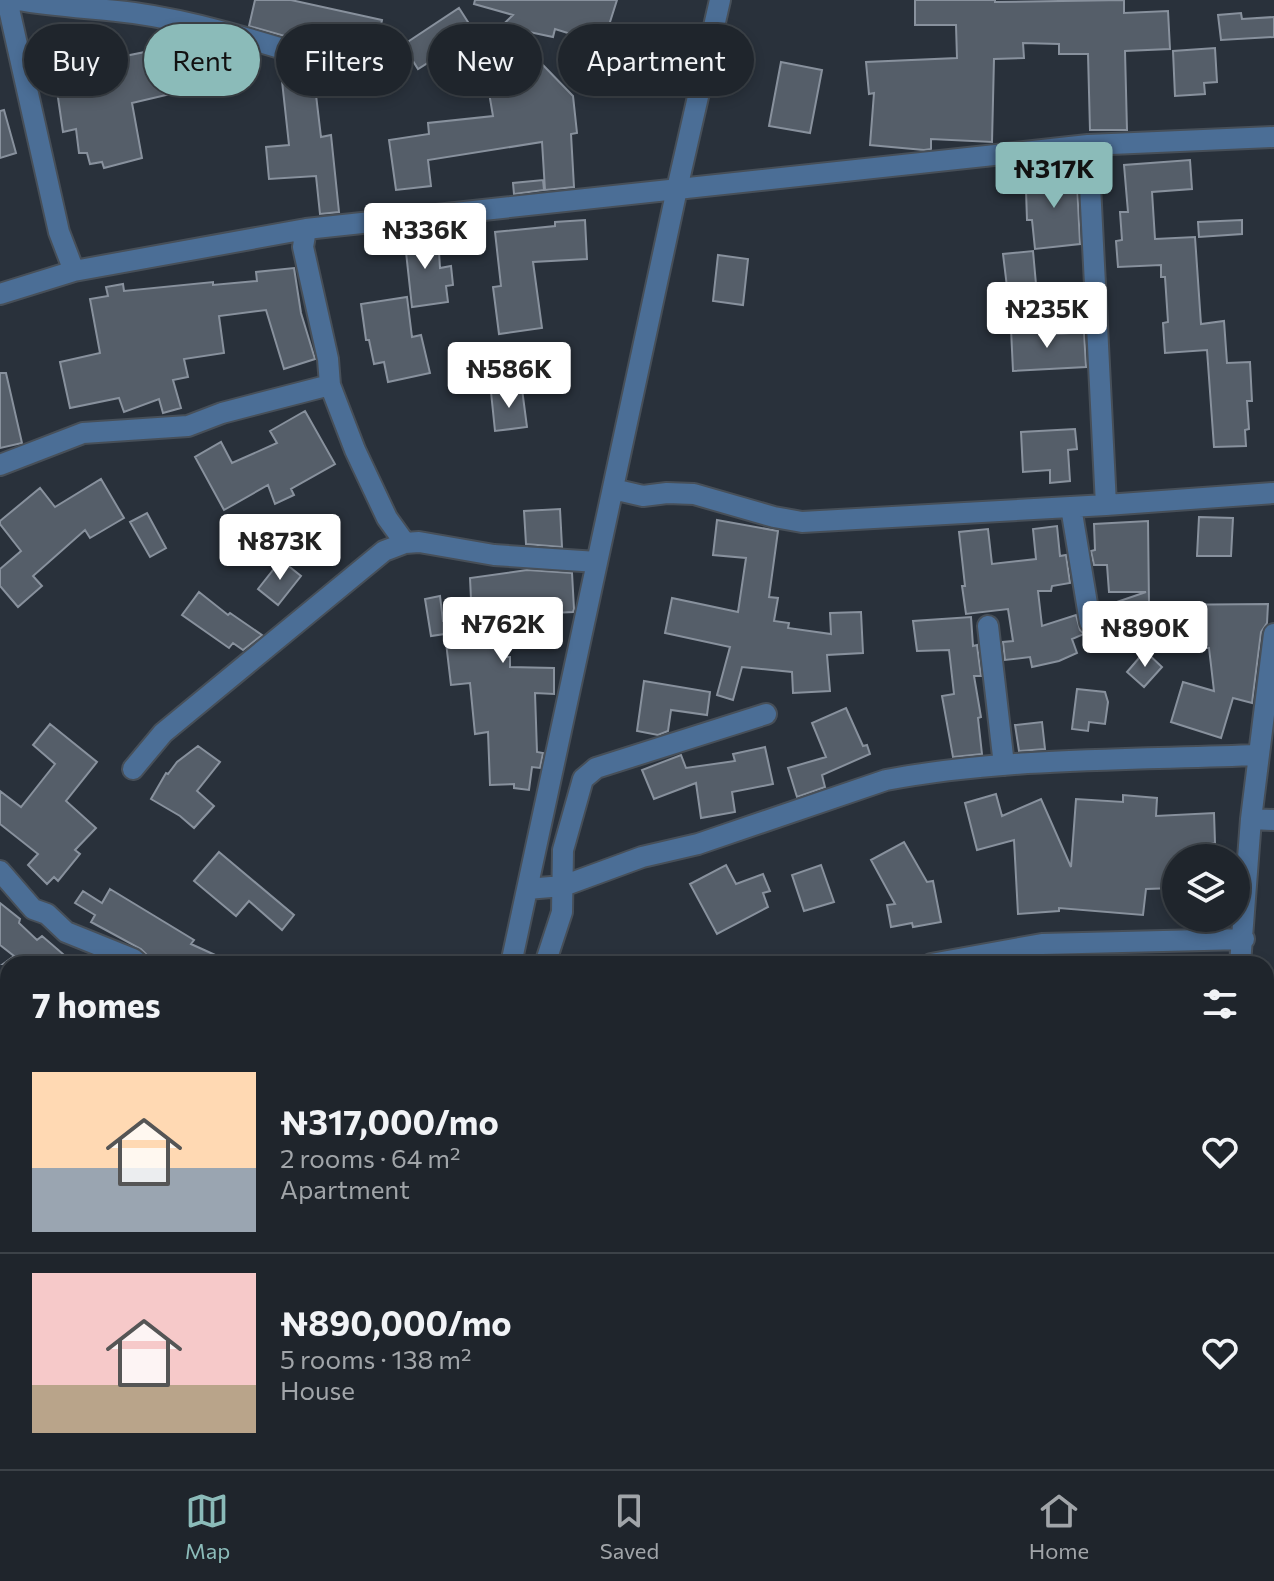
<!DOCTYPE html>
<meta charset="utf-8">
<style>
:root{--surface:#1f252c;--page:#2c3138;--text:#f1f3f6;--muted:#a1a5a9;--line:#3c4248;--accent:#8bbbb9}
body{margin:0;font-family:Commissioner,sans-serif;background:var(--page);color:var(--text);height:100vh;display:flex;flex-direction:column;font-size:30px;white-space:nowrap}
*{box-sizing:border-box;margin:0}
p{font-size:26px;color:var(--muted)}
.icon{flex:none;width:44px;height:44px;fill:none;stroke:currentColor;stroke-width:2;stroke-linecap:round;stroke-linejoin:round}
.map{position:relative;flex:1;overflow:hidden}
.sheet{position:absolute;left:0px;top:956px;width:1274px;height:514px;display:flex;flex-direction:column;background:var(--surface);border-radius:24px 24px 0 0;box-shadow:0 4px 12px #0003,0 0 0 2px var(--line)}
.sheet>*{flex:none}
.hud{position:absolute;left:24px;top:24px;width:800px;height:72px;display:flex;gap:16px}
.tools{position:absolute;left:1162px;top:844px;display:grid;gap:16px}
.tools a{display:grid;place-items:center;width:88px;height:88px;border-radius:50%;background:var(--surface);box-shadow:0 4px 12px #0003,0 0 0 2px var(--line);font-size:40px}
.price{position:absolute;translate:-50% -68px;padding:0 18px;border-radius:8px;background:#fff;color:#222;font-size:26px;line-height:52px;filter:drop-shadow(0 2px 4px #0008)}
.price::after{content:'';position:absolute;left:50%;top:48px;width:24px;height:18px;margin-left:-12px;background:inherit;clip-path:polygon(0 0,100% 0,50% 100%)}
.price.selected{background:var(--accent);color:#111}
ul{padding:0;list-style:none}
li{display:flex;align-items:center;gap:24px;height:200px;padding:0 32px}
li+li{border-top:2px solid var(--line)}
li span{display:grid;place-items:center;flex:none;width:224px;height:160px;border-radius:0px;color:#555}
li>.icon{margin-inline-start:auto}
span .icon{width:96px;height:96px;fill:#fffc;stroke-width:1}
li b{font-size:34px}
h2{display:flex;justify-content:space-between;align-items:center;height:96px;padding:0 32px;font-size:34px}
.tag{padding:0 28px;border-radius:36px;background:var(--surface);box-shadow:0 4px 12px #0003,0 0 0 2px var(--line);font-size:28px;line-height:72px}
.tag.selected{background:var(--accent);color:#111}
.menu{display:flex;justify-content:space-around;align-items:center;height:112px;border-top:2px solid var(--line);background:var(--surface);font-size:22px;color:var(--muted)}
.menu a{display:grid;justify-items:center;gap:4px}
.menu .selected{color:var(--accent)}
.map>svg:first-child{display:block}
</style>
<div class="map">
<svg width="1274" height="1469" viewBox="0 0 1274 1469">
<rect width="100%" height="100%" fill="#29313b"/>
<path fill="#555e69" stroke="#88919d" stroke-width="2" d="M255,0H291L382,20L373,61L249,26Z
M475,0H617L603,44L555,29L553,37L506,27L573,96L577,133L571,134L574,187L545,190L542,142L428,160L431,186L396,190L389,140L429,134L428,123L493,116L487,81L520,76L485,42L513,15L474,4Z
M915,0H995V2L1124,0V13L1168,11L1170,49L1125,51L1127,130H1090L1088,54H1059V44L1023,43L1024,58L994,59L992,142L931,139V149L924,150L870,145L874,93L869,94L866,62L957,58L956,25H915Z
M459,8L475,33L418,69L403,45Z
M1241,13L1242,19L1274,17V37L1221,40L1218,15Z
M111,39L112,45H117L120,57L204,40L213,84L132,103L142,158L104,168L102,162L90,164L87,153H79L76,129L63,132L56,84L52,85L45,54Z
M1215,48L1217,82L1204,83L1205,94L1175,96L1173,51Z
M781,62L822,70L810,133L769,126Z
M314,78L321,137L331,135L339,212L320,214L316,176L269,179L266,147L289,145L282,81Z
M4,110L16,153L0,158V111Z
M1190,160L1192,189L1152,192L1155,239L1195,237L1201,324L1224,321L1227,363L1250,362L1252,401H1247L1249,429L1245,430L1246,446L1214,447L1207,350L1165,353L1163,323L1168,322L1165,277H1161V265L1118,267L1116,241L1122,240L1120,212H1128L1124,165Z
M1060,166L1067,178L1077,183L1080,244L1035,249L1032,220H1027L1026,190L1047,182L1037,169Z
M543,180L544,190L514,194L513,183Z
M585,220L587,259L533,262L542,328L499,334L493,287L501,286L495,232L555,226V222Z
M1242,220V234L1199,237L1198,222Z
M428,234L430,253L439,252L440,268L451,266L453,285L446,286L448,302L412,307L406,252L397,253L395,238Z
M1033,251L1036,284L1007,287L1003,254Z
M718,255L748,259L743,305L713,301Z
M294,268L301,313L315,359L284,369L266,310L219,316L224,353L184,359L188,377L173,380L181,408L163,413L159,399L124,412L119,398L70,408L60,362L100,353L90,299L108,296L106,287L123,284L124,291L213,282V285L257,281L256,272Z
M407,297L412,337L421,335L430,373L388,382L384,362L374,364L369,340H366L361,304Z
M1044,327L1045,335L1084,332L1086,367L1013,371L1011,329Z
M0,373H6L22,443L0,448Z
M522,389L527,427L495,431L491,392Z
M305,411L335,464L291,489L294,495L275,504L268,485L224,510L195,457L221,442L232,463L277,443L270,431Z
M1075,429L1077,449L1068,450L1070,481L1050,483V470L1023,472L1021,432Z
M101,479L124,518L90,538L85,530L33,576L42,586L18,607L0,586V569L21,551L0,524V521L40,488L55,507Z
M560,509L562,547L526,544L524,511Z
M147,513L166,548L150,557L130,522Z
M1199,517L1233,518L1231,556H1197Z
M717,520L778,531L769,597L778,598L774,621L789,623L788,628L831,634L830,613L861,612L863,653L827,655L830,691L793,693L792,672L742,667L733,700L717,695L730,647L665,633L672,598L738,612L746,558L713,555Z
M1148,521L1149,605L1268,604L1267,623L1261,632L1252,703L1233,698L1221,738L1171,722L1183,682L1214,691L1209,648H1203L1204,640L1195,641L1200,625L1186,641L1116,643L1114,603L1146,592H1109L1107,565H1094L1091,551L1095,550L1094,524Z
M1057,526L1060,556L1066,555L1070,583L1052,586L1051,591H1038L1042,626L1076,615L1080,630L1084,634L1072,639L1077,653L1059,661L1032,667L1030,657L1005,660L1003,642L1013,641L1008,609L966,614L962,586H965L959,532L988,529L992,564L1036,559L1033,529Z
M281,560L301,576L278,605L258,589Z
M527,570L572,573L574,609L573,612L552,613V611L503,618L505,657H510V667L554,668V694L535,693L537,752L543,753L540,768L532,767L529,790L514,788V784L490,785L488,732L475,734L470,683L451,685L445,634L431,636L425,599L440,596L443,621L472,620L470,578Z
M199,592L228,615L230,613L262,635L243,650L233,643L229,648L182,615Z
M971,617L973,646L977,645L981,676H974L981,717L978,718L982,754L953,757L942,696L954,694L949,650L917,651L913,621Z
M1145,651L1162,667L1144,687L1127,672Z
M644,681L710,692L707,715L671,710L668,731L658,735L637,731Z
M1077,689L1105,692L1108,702L1105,724L1089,722L1088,731L1072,729Z
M846,708L863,746L867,745L870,754L822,775L825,787L797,797L788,768L826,757L812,723Z
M1042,722L1045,749L1019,751L1015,725Z
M50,724L97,762L66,801L96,828L75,850L80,854L58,881L54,877L47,884L28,865L38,854L0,824V791L21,807L55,764L33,745Z
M198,746L220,762L197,791L214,806L194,828L180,816L151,799L166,773L168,774L177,762Z
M765,747L773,784L732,792L735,812L701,818L696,783L654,799L642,770L681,755L686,768L735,761L733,754Z
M996,794L1002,816L1041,799L1071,867L1076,799L1123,802V795L1157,798L1156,816L1214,813L1215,843L1208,844L1209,858H1176V888L1146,889L1143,915L1059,908V911L1018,914L1014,840L977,850L965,803Z
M904,842L927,882L933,881L941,922L913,927L912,923L891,927L887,905L895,904L871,860Z
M219,852L294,915L282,930L249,901L236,916L194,881Z
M726,865L736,884L763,874L770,891L763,893L768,907L717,934L690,884Z
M821,865L834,902L804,911L792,875Z
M110,889L194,940L191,944L235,964H159L151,959L141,949L91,922L95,915L75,903L83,891L102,903Z
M0,903L20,919L19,923L37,940L42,936L63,954L54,964H3L14,956L0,945Z"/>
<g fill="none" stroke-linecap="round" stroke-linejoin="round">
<g stroke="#474f58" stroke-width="24">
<path id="minor" d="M7,0L59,232L74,271
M18,0C57,7 95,8 134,13C212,24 290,52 366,74
M1088,145L1106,505
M306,229L303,247L328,359L330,385L355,450L387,518L405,543
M0,294L74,271L306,229L1088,145L1274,137
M0,465L83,433L188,426L222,413L330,385
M613,489L643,496L667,493L694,494L774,517L802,522L1106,505L1274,493
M1071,507L1090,622
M988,626L1004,765
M133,769L163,733L384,551L405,543L419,542L494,555L597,562
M1251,819L1274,820
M0,871L33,909L47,914L66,932L133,959L139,964
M527,889L563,886L642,857L698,844L886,780C1008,757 1135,760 1258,755
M511,964L677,189L720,0
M545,964L562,912L563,850L583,779L596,768L766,714
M931,964L1042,944L1244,939
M1240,964L1251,819L1274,634
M1266,1084L1274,1083
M1266,1344L1274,1345
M714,1462L722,1469
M384,1469L385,1462
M1162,1469L1163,1462"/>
</g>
<use href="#minor" stroke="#4b6e96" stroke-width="20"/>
</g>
</svg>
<div class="tools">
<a><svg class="icon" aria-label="layers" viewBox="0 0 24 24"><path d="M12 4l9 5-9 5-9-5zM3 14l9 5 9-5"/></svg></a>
</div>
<b class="price selected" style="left:1054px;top:210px">₦317K</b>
<b class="price" style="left:425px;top:271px">₦336K</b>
<b class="price" style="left:1047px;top:350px">₦235K</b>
<b class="price" style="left:509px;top:410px">₦586K</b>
<b class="price" style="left:280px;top:582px">₦873K</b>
<b class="price" style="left:503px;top:665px">₦762K</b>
<b class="price" style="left:1145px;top:669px">₦890K</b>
<div class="hud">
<a class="tag">Buy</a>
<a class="tag selected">Rent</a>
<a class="tag">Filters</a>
<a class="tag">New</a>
<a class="tag">Apartment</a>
</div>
<section class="sheet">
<h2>7 homes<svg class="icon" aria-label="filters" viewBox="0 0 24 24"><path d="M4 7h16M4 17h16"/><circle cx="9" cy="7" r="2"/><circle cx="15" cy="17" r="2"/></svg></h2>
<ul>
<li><span style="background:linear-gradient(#ffd9b3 60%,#9aa5b1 0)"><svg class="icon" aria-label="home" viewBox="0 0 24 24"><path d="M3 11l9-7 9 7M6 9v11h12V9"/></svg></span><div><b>₦317,000/mo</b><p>2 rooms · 64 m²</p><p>Apartment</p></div><svg class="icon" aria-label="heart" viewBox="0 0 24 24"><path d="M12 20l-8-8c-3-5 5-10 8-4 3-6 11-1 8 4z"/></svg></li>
<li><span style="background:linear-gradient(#f6c9c9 70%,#b9a48a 0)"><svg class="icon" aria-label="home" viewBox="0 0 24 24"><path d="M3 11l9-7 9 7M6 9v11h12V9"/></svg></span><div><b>₦890,000/mo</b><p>5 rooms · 138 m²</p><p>House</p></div><svg class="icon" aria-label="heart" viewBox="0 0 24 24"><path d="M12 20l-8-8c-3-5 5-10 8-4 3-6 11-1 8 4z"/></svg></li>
</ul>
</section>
</div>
<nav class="menu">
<a class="selected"><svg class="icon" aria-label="map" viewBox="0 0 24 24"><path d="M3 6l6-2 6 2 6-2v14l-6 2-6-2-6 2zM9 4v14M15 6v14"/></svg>Map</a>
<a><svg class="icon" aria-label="saved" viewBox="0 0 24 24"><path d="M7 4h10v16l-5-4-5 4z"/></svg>Saved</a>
<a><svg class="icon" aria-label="home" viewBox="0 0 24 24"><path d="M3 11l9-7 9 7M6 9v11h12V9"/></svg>Home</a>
</nav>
